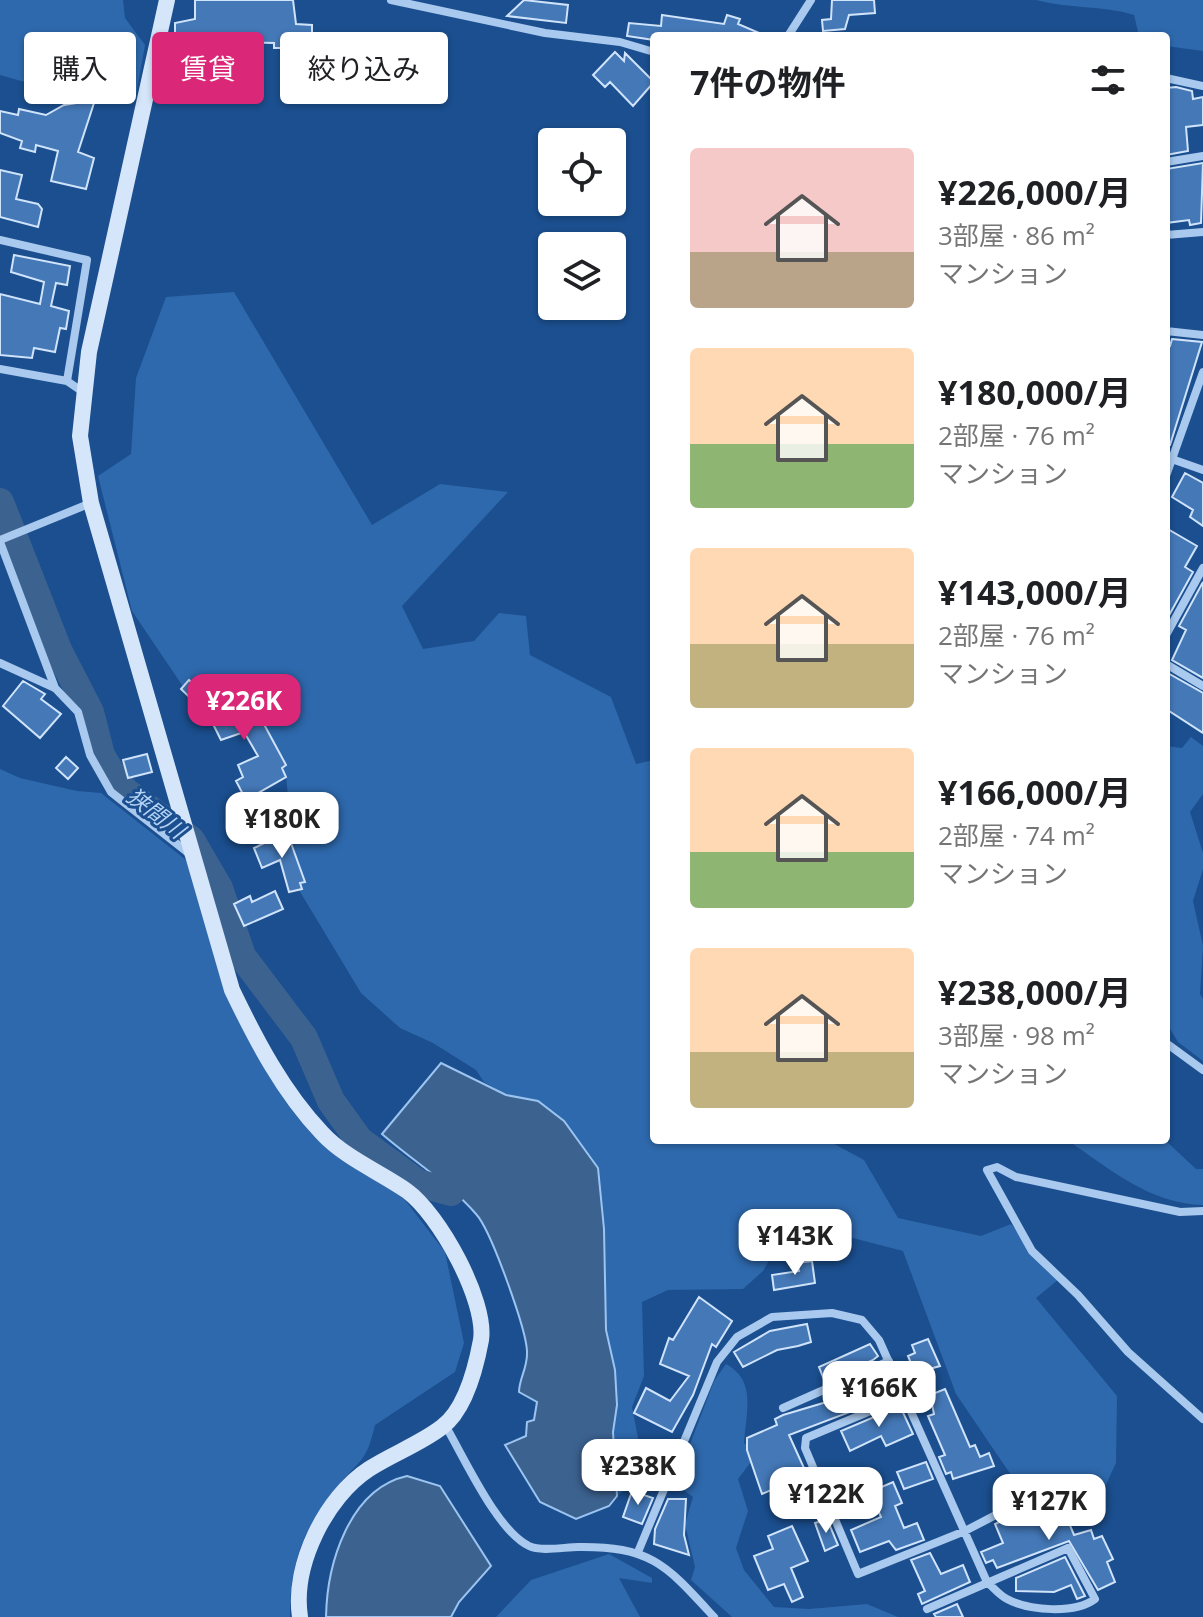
<!DOCTYPE html>
<html lang="ja">
<meta charset="utf-8">
<style>
:root{--surface:#fff;--page:#f2f2f2;--text:#202124;--muted:#757577;--accent:#db2777}
body{margin:0;font-family:"Open Sans","Noto Sans JP",sans-serif;background:var(--page);color:var(--text);height:100vh;display:flex;flex-direction:column;font-size:30px;white-space:nowrap}
*{box-sizing:border-box;margin:0}
p{font-size:26px;color:var(--muted)}
.icon{flex:none;width:44px;height:44px;fill:none;stroke:currentColor;stroke-width:2;stroke-linecap:round;stroke-linejoin:round}
.map{position:relative;flex:1;overflow:hidden}
.panel{position:absolute;left:650px;top:32px;width:520px;height:1112px;display:flex;flex-direction:column;background:var(--surface);border-radius:8px;box-shadow:0 2px 6px #0004}
.panel>*{flex:none}
.hud{position:absolute;left:24px;top:32px;width:506px;height:72px;display:flex;gap:16px}
.buttons{position:absolute;left:538px;top:128px;display:grid;gap:16px}
.buttons a{display:grid;place-items:center;width:88px;height:88px;border-radius:8px;background:var(--surface);box-shadow:0 2px 6px #0004;font-size:40px}
.price{position:absolute;translate:-50% -68px;padding:0 18px;border-radius:16px;background:#fff;color:#222;font-size:26px;line-height:52px;filter:drop-shadow(0 2px 4px #0008)}
.price::after{content:'';position:absolute;left:50%;top:48px;width:24px;height:18px;margin-left:-12px;background:inherit;clip-path:polygon(0 0,100% 0,50% 100%)}
.price.current{background:var(--accent);color:#fff}
ul{padding:0;list-style:none}
li{display:flex;align-items:center;gap:24px;height:200px;padding:0 40px}
li span{display:grid;place-items:center;flex:none;width:224px;height:160px;border-radius:8px;color:#555}
li>.icon{margin-inline-start:auto}
span .icon{width:96px;height:96px;fill:#fffc;stroke-width:1}
li b{font-size:34px}
h2{display:flex;justify-content:space-between;align-items:center;height:96px;padding:0 40px;font-size:34px}
.pill{padding:0 28px;border-radius:8px;background:var(--surface);box-shadow:0 2px 6px #0004;font-size:28px;line-height:72px}
.pill.current{background:var(--accent);color:#fff}
.map>svg:first-child{display:block}
</style>
<div class="map">
<svg width="1203" height="1617" viewBox="0 0 1203 1617">
<rect width="100%" height="100%" fill="#1b4f8f"/>
<path fill="#2e69ad" d="M0,0H123L125,18L145,45L136,95L74,96L0,75Z
M1036,0H1203V51L1166,46V36H1139L1134,15C1102,5 1068,9 1036,0Z
M234,292L372,525L440,484L508,492L402,606L423,649L474,641L499,613L526,616L530,655L611,697L636,764L654,760V1140H827L864,1160L898,1218L981,1236L1011,1224L1059,1279L1036,1298L1117,1396L1116,1463L1091,1517L1011,1475L956,1394L903,1251L849,1237L771,1257L763,1271L743,1289L668,1290L642,1302L644,1376L632,1407L648,1489L631,1484L617,1496L613,1432L617,1405L615,1370L606,1330L604,1229L598,1168L564,1121L538,1101L506,1095L484,1082L476,1070L433,1043L400,1028L361,993L296,885L286,775L240,694L186,691L132,611L98,476L131,454L136,378L166,297Z
M1191,737L1203,746V794L1190,812L1203,853V869L1193,901L1203,946L1200,994L1203,999V1061L1178,1042L1166,1022V746L1182,748Z
M0,769L20,778L77,791L101,793L186,860L256,1054L376,1178L405,1200L445,1252L464,1343L455,1372L375,1425C366,1463 361,1458 338,1486C303,1529 290,1562 290,1617H0Z
M1067,1140H1165L1196,1169H1203V1205C1150,1204 1110,1169 1067,1140Z
M726,1364C757,1381 746,1412 744,1443L757,1454L738,1479L748,1511L736,1548L744,1570L774,1607L809,1609L867,1604L898,1617H732L691,1580L695,1567L685,1524L693,1497L675,1484L714,1381Z
M609,1554L652,1578V1583L619,1578L640,1617H496L531,1580Z"/>
<path fill="#3c6290" stroke="#9cc4f0" stroke-width="2" d="M441,1063L506,1095L538,1101L564,1121L598,1168L604,1229L606,1330L615,1370L617,1405L613,1432L617,1496L609,1506L576,1519L540,1502L505,1445L526,1436L527,1422L534,1420L537,1402L519,1392C519,1378 528,1368 527,1351C526,1329 491,1230 476,1214C450,1184 412,1160 382,1134Z
M407,1476L440,1486L491,1566L459,1602L451,1617H326C327,1564 349,1489 407,1476Z"/>
<g fill="none" stroke-linecap="round" stroke-linejoin="round">
<path stroke="#3c6290" stroke-width="28" d="M0,502L59,652L90,712L101,755L112,774L125,791L191,840L219,888L242,956L304,1038L331,1101L359,1140L418,1183L451,1192"/>
</g>
<path fill="#4478b7" stroke="#cfe3fa" stroke-width="2" d="M195,0H293L296,24L312,25V48H274V43L241,42L230,43V47H214L215,42L175,49V23L195,19Z
M524,0L568,5L566,23L507,16Z
M832,0H874L875,13L849,15L845,29L823,31L822,20L831,19Z
M662,15L724,24L727,15L740,19L738,24L766,36H654V40L627,36L629,23L661,26Z
M615,52L624,61L625,53L654,82L633,106L610,82L605,87L593,75Z
M1176,87L1192,91L1193,99L1203,97V125L1186,127L1188,151L1166,155V88Z
M95,100L78,152L94,158L86,189L51,181L58,151L36,145L35,152L20,148L22,141L0,133V111L18,115L19,109L46,115L64,105Z
M1203,163L1201,223L1190,225L1189,220L1166,223V169Z
M0,170L22,175L16,199L38,204L42,209L38,227L0,217Z
M14,255L70,266L67,285L56,283L51,306L69,311L66,329L60,328L55,352L34,348L32,358L0,355V294L40,304L44,282L11,272Z
M1172,339L1202,342L1170,445H1166V345L1170,346Z
M1185,473L1203,483V526L1190,517L1193,510L1172,497Z
M1166,528L1197,546L1185,567L1193,572L1167,619Z
M1203,582V678L1172,660L1186,630L1179,626Z
M1166,672L1203,693V733L1166,709Z
M189,680L212,701L219,698L225,709L243,705L250,719L259,715L286,765L282,768L286,777L246,800L236,781L243,777L238,765L258,756L244,732L221,740L209,716L181,689Z
M23,681L45,694L41,699L61,714L40,738L3,706Z
M147,754L152,772L128,778L123,760Z
M66,757L78,768L68,779L56,768Z
M287,832L305,882L300,883L302,889L289,892L280,860L262,868L254,848Z
M275,891L283,909L244,926L234,904L250,896L252,902Z
M812,1261L815,1283L774,1290L772,1275L799,1271L797,1263Z
M699,1297L732,1321L716,1347L712,1344L693,1395L672,1432L634,1413L646,1388L670,1401L689,1376L660,1364L669,1338L673,1340Z
M807,1324L811,1342L798,1346L777,1350L743,1367L734,1352L770,1331Z
M928,1339L940,1366L915,1373L908,1356L915,1353L912,1345Z
M870,1344L878,1356L873,1360L825,1382L819,1367Z
M945,1389L970,1447L975,1445L980,1457L989,1453L994,1466L953,1479L951,1472L946,1474L939,1457L945,1455L928,1416L934,1414L930,1395Z
M850,1395L855,1410L789,1435L813,1488L802,1492L794,1471L772,1480L776,1488L762,1494L747,1450V1438L777,1425L775,1419L783,1415Z
M900,1406L913,1434L886,1446L881,1436L850,1451L841,1431Z
M926,1462L933,1479L904,1489L897,1472Z
M893,1482L902,1503L895,1506L904,1528L917,1523L924,1540L896,1550L889,1541L860,1552L851,1530L881,1517L870,1492Z
M632,1491L653,1498L642,1524L623,1517Z
M668,1499H686L684,1535L689,1555L654,1544L655,1529Z
M1049,1499L1058,1522L1067,1518L1074,1535L1091,1530L1094,1539L1102,1536L1113,1559L1107,1562L1115,1582L1098,1590L1069,1541L997,1568L993,1560L986,1563L981,1552L1003,1543L995,1524Z
M827,1519L838,1545L825,1551L815,1523Z
M792,1526L808,1561L791,1568L803,1597L792,1602L784,1584L768,1590L754,1556L773,1549L768,1536Z
M930,1553L941,1574L963,1565L970,1582L922,1604L918,1594L925,1591L911,1560Z
M1065,1557L1085,1596L1077,1599L1071,1585L1054,1592L1016,1591V1578Z
M957,1604L963,1617H936L934,1614Z"/>
<g fill="none" stroke-linecap="round" stroke-linejoin="round">
<path stroke="#a9c9ee" stroke-width="8" d="M391,0L545,33L620,42L654,52
M788,36L811,0
M1166,78L1203,86
M1166,162L1203,156
M1166,235L1203,232
M0,240L87,260L67,381
M1166,331L1203,335
M0,369L67,381L83,392
M1166,457L1203,470
M1166,476L1203,372
M0,540L91,503
M0,542L55,688
M1166,635L1203,568
M0,663L55,688L78,712L90,755L111,792L191,855
M1166,664L1203,686
M1166,1043L1203,1070
M1203,1211L1180,1212L1016,1177L997,1167L987,1170L1032,1251L1078,1295L1128,1352L1203,1419
M906,1396L806,1438L805,1448L858,1574L965,1531L1036,1494
M783,1408L889,1361
M445,1425C464,1457 497,1531 529,1546C541,1552 565,1547 578,1547C652,1546 667,1566 714,1617
M638,1552L717,1362L737,1337L772,1317L832,1313L862,1320L879,1340L987,1582C993,1587 999,1595 1007,1599C1029,1611 1075,1614 1095,1599L1068,1548L927,1609"/>
<path stroke="#d6e6fa" stroke-width="16" d="M167,0L89,352L80,436L91,503L232,990C256,1040 283,1092 322,1133C345,1158 380,1172 407,1191C439,1214 487,1301 481,1340C476,1367 466,1409 442,1427C420,1444 392,1454 369,1469C326,1497 292,1565 300,1617"/>
</g>
<g text-anchor="middle" stroke-width="6" stroke-linejoin="round" paint-order="stroke">
<g font-size="22" font-style="italic" fill="#b5d3f5" stroke="#1b4f8f">
<text transform="translate(156 813) rotate(38)" y="8">狭間川</text>
</g>
</g>
</svg>
<div class="buttons">
<a><svg class="icon" aria-label="locate" viewBox="0 0 24 24"><circle cx="12" cy="12" r="6"/><path d="M12 2v4M12 18v4M2 12h4M18 12h4"/></svg></a>
<a><svg class="icon" aria-label="layers" viewBox="0 0 24 24"><path d="M12 4l9 5-9 5-9-5zM3 14l9 5 9-5"/></svg></a>
</div>
<b class="price current" style="left:244px;top:742px">¥226K</b>
<b class="price" style="left:282px;top:860px">¥180K</b>
<b class="price" style="left:795px;top:1277px">¥143K</b>
<b class="price" style="left:879px;top:1429px">¥166K</b>
<b class="price" style="left:638px;top:1507px">¥238K</b>
<b class="price" style="left:826px;top:1535px">¥122K</b>
<b class="price" style="left:1049px;top:1542px">¥127K</b>
<div class="hud">
<a class="pill">購入</a>
<a class="pill current">賃貸</a>
<a class="pill">絞り込み</a>
</div>
<section class="panel">
<h2>7件の物件<svg class="icon" aria-label="filters" viewBox="0 0 24 24"><path d="M4 7h16M4 17h16"/><circle cx="9" cy="7" r="2"/><circle cx="15" cy="17" r="2"/></svg></h2>
<ul>
<li><span style="background:linear-gradient(#f6c9c9 65%,#b9a48a 0)"><svg class="icon" aria-label="home" viewBox="0 0 24 24"><path d="M3 11l9-7 9 7M6 9v11h12V9"/></svg></span><div><b>¥226,000/月</b><p>3部屋 · 86 m²</p><p>マンション</p></div></li>
<li><span style="background:linear-gradient(#ffd9b3 60%,#8fb573 0)"><svg class="icon" aria-label="home" viewBox="0 0 24 24"><path d="M3 11l9-7 9 7M6 9v11h12V9"/></svg></span><div><b>¥180,000/月</b><p>2部屋 · 76 m²</p><p>マンション</p></div></li>
<li><span style="background:linear-gradient(#ffd9b3 60%,#c2b280 0)"><svg class="icon" aria-label="home" viewBox="0 0 24 24"><path d="M3 11l9-7 9 7M6 9v11h12V9"/></svg></span><div><b>¥143,000/月</b><p>2部屋 · 76 m²</p><p>マンション</p></div></li>
<li><span style="background:linear-gradient(#ffd9b3 65%,#8fb573 0)"><svg class="icon" aria-label="home" viewBox="0 0 24 24"><path d="M3 11l9-7 9 7M6 9v11h12V9"/></svg></span><div><b>¥166,000/月</b><p>2部屋 · 74 m²</p><p>マンション</p></div></li>
<li><span style="background:linear-gradient(#ffd9b3 65%,#c2b280 0)"><svg class="icon" aria-label="home" viewBox="0 0 24 24"><path d="M3 11l9-7 9 7M6 9v11h12V9"/></svg></span><div><b>¥238,000/月</b><p>3部屋 · 98 m²</p><p>マンション</p></div></li>
</ul>
</section>
</div>
